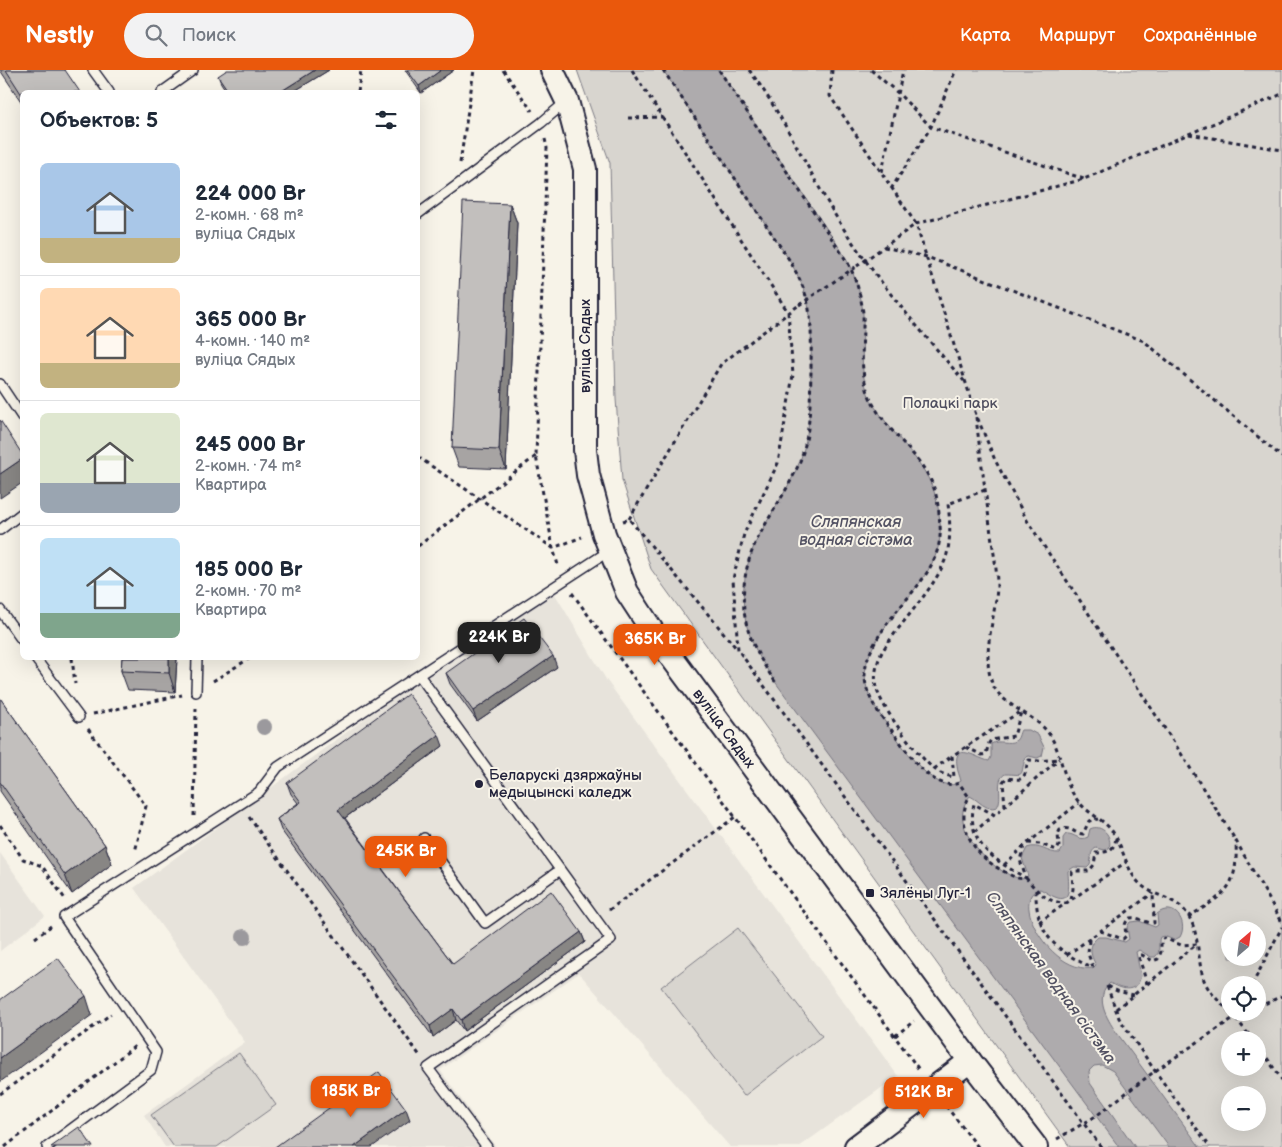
<!DOCTYPE html>
<html lang="ru">
<meta charset="utf-8">
<style>
:root{--surface:#fff;--page:#f2f2f3;--text:#1f2937;--muted:#747a83;--line:#e0e1e3;--accent:#ea580c}
body{margin:0;font-family:"Balsamiq Sans",sans-serif;background:var(--page);color:var(--text);height:100vh;display:flex;flex-direction:column;font-size:19px;white-space:nowrap}
*{box-sizing:border-box;margin:0}
p{font-size:16px;color:var(--muted)}
.icon{flex:none;width:28px;height:28px;fill:none;stroke:currentColor;stroke-width:2;stroke-linecap:round;stroke-linejoin:round}
.map{position:relative;flex:1;overflow:hidden}
.details{position:absolute;left:20px;top:20px;width:400px;height:570px;display:flex;flex-direction:column;background:var(--surface);border-radius:8px;box-shadow:0 5px 20px #0002}
.details>*{flex:none}
.needle{width:32px;rotate:28deg}
.buttons{position:absolute;left:1221px;top:851px;display:grid;gap:10px}
.buttons a{display:grid;place-items:center;width:45px;height:45px;border-radius:50%;background:var(--surface);box-shadow:0 5px 20px #0002;font-size:25px}
.price{position:absolute;translate:-50% -42px;padding:0 11px;border-radius:10px;background:var(--accent);color:#fff;font-size:16px;line-height:32px;filter:drop-shadow(0 1px 2px #0008)}
.price::after{content:'';position:absolute;left:50%;top:30px;width:15px;height:11px;margin-left:-8px;background:inherit;clip-path:polygon(0 0,100% 0,50% 100%)}
.price.active{background:#222;color:#fff}
ul{padding:0;list-style:none}
li{display:flex;align-items:center;gap:15px;height:125px;padding:0 20px}
li+li{border-top:1px solid var(--line)}
li span{display:grid;place-items:center;flex:none;width:140px;height:100px;border-radius:8px;color:#555}
li>.icon{margin-inline-start:auto}
span .icon{width:60px;height:60px;fill:#fffc;stroke-width:1}
li b{font-size:21px}
h2{display:flex;justify-content:space-between;align-items:center;height:60px;padding:0 20px;font-size:21px}
header{display:flex;align-items:center;gap:30px;box-sizing:border-box;height:70px;padding:0 25px;background:var(--accent);color:#fff}
header strong{font-size:24px}
nav{display:flex;gap:28px;margin-inline-start:auto;font-size:18px}
.search{width:350px;height:45px;background:var(--page);display:flex;align-items:center;gap:12px;box-sizing:border-box;padding:0 18px;border-radius:28px;color:var(--muted);font-size:19px}
.map>svg:first-child{display:block}
</style>
<header>
<strong>Nestly</strong>
<div class="search"><svg class="icon" aria-label="search" viewBox="0 0 24 24"><circle cx="10" cy="10" r="6"/><path d="M15 15l6 6"/></svg>Поиск</div>
<nav><a>Карта</a><a>Маршрут</a><a>Сохранённые</a></nav>
</header>
<div class="map">
<svg width="1282" height="1077" viewBox="0 0 1282 1077">
<rect width="100%" height="100%" fill="#f7f3e8"/>
<filter id="ink" filterUnits="userSpaceOnUse"><feTurbulence type="fractalNoise" baseFrequency=".02" numOctaves="2"/><feDisplacementMap in="SourceGraphic" scale="10" xChannelSelector="R" yChannelSelector="G"/><feConvolveMatrix kernelMatrix="1 2 1 2 8 2 1 2 1" color-interpolation-filters="sRGB"/></filter>
<g filter="url(#ink)">
<path fill="#e7e3db" d="M549,514L607,611L898,1006L799,1077H730L579,903L440,1000L496,1077H165L144,1045L245,972L134,818Z
M0,783L45,846L0,881Z"/>
<path fill="#d8d5cf" stroke="#7d7c85" fill-rule="evenodd" d="M577,0H1282V1077H1070L651,499L622,410L616,329L610,93ZM1230,860H1258V888H1230ZM1230,915H1258V942H1230ZM1230,970H1258V998H1230ZM1230,1025H1258V1052H1230Z
M738,858L822,966L744,1026L661,917Z
M239,983L276,1035L217,1077H174L151,1045Z"/>
<path fill="#aeabad" stroke="#76747f" d="M663,0H719L841,180C853,200 861,220 863,244C864,272 858,298 869,326C872,334 878,341 883,348C907,381 934,400 939,444C941,456 941,469 937,481C924,524 857,568 866,614C869,632 881,646 891,660C900,672 908,685 919,696C928,706 947,722 961,711C960,706 957,701 957,695C953,670 980,690 989,691L991,687V674C999,669 1008,675 1015,671C1019,669 1019,663 1021,660H1029L1038,665L1044,677L1042,686L1037,688L1029,686L1025,688C1020,709 1025,704 1005,704C994,711 1004,727 997,737C985,741 980,731 970,726C944,756 993,804 1022,809L1028,806L1022,788L1027,778C1039,773 1048,784 1060,783L1063,778V768L1066,764C1075,763 1079,772 1088,767L1090,759C1102,753 1113,767 1109,778L1105,780L1096,778C1089,782 1092,788 1090,795L1087,798L1074,797L1068,801C1068,811 1073,835 1055,827C1049,825 1045,821 1040,819C1008,827 1050,904 1093,898L1096,895C1090,885 1088,875 1098,867H1106L1125,872L1129,869L1127,857L1130,852L1139,851L1155,857L1158,855L1157,844C1173,831 1189,851 1180,867L1174,870L1164,866L1160,867C1157,874 1162,881 1155,887H1151L1139,880L1136,882L1141,906L1138,914C1130,922 1120,919 1110,913C1095,927 1105,945 1114,959L1200,1077H1169L1113,1001L1102,995L1094,996L1089,1001L1090,1013L1135,1077H1119L776,613C765,597 755,581 749,563C738,532 744,492 760,464C773,440 790,416 800,391C811,362 810,331 811,301C811,276 813,250 806,226C802,213 796,202 790,191Z"/>
<g fill="none" stroke-linecap="round" stroke-linejoin="round">
<g stroke="#22223b" stroke-width="12">
<path id="service" d="M93,0L109,22
M162,22L193,0
M418,144L541,53L567,31
M0,314L22,347
M0,460L22,443
M0,540L22,570
M35,588L79,647
M419,605L611,870L428,998L487,1077
M196,622L197,588
M424,768L485,853L560,800
M47,1077L151,1000L156,982L64,847L259,722L278,697L609,481"/>
</g>
<g stroke="#22223b" stroke-width="26">
<g id="tertiary">
<path id="s1" d="M552,0L567,31L585,99V380L588,405L604,464L627,522L655,565L970,991L1036,1077"/>
<path d="M856,1077L970,991"/>
</g>
</g>
<path stroke="#22223b" stroke-width="3" stroke-dasharray="4 4" stroke-linecap="butt" d="M503,0L532,41
M632,0L788,242L793,305L778,393L744,464L733,509L738,580L1101,1077
M663,0L790,191C796,202 802,213 806,226C813,250 811,276 811,301C810,331 811,362 800,391C790,416 773,440 760,464C744,492 738,532 749,563C755,581 765,597 776,613
M719,0L848,193C856,209 861,225 863,243C864,273 858,296 869,325C883,361 921,382 934,418C938,430 939,443 940,455C942,478 932,497 919,514C899,540 858,580 866,615C870,632 880,645 890,658C899,670 907,683 917,694C927,706 944,719 959,713L969,727C953,757 978,789 1005,802C1012,806 1019,810 1026,808C1037,821 1047,833 1066,833
M749,0C785,47 808,102 840,153C876,210 920,260 964,311
M832,0L830,26L916,154L975,342L995,390L1028,452L1177,677L1236,771L1282,852
M871,0L899,24L931,57L1084,109
M358,22L361,0
M628,48L662,47
M1189,64L1282,80
M545,69L547,78L536,386L553,478L558,495
M460,93L474,0
M882,102L903,0
M891,119L931,57L956,0
M884,177L927,187L1144,271L1282,387
M857,196L916,154L1084,109L1282,24
M976,347C980,383 985,419 990,456C992,475 997,496 997,516C996,547 981,582 992,613C1001,635 1031,643 1046,660C1063,680 1061,710 1078,731C1087,743 1103,749 1112,761C1124,777 1125,799 1140,814C1153,826 1173,827 1185,841C1201,861 1196,888 1204,910C1209,923 1220,932 1230,942
M418,387L553,478L582,467
M985,420L948,434C950,451 951,467 947,484C939,515 899,553 882,582C877,592 874,604 876,616C879,635 918,686 933,698C939,703 947,706 954,707L952,686L1021,641
M629,449L721,294L799,235
M623,451L629,449L737,579
M418,476L536,386
M572,523L920,1001
M72,588L75,614
M213,611L250,588
M93,644L182,625
M88,659L146,736L135,782
M966,677L982,685L986,684L989,673L991,670L1014,666L1021,642
M934,699L952,686
M1005,736L1003,712L1006,708C1010,708 1016,710 1020,709C1028,706 1025,695 1029,690L1039,691L1059,689
M194,746L196,638
M249,747L420,986
M0,755L23,789L42,796L65,829
M974,762L994,745
M1028,773L1040,774L1057,780L1059,776L1058,764L1060,760C1070,755 1074,764 1083,764L1089,751L1098,749
M1024,776L1020,790L1026,808C996,791 965,774 974,734L995,745L1059,689
M1004,795L1024,776L1079,733
M1036,820C1035,864 1056,881 1093,898
M1071,829L1073,819L1072,802L1075,801H1089L1094,795L1096,783C1108,782 1114,781 1116,768
M609,840L735,747
M1188,847C1226,824 1238,818 1236,772
M1039,852L1126,792
M1100,861L1123,869L1126,866C1126,858 1122,854 1130,848C1139,846 1146,854 1154,853L1153,823
M35,868L51,856
M1089,870L1088,884L1093,897
M1067,885L1153,823
M1147,914L1139,887V885H1142L1153,891L1158,889L1161,882V871L1164,868L1181,875L1198,874
M1252,915L1282,857
M1107,916L1119,948L1155,1001L1210,1077
M1108,916L1117,921L1134,925
M1258,937L1282,926
M1116,939L1197,874
M1231,942L1253,970
M895,966L914,951
M1258,975L1282,1010
M0,1024L111,944
M946,1036L978,1077
M1057,1069L1096,1046L1155,1001L1235,947L1245,942
M5,1077L135,976"/>
<use href="#service" stroke="#f7f3e8" stroke-width="9"/>
<use href="#tertiary" stroke="#f7f3e8" stroke-width="22"/>
<path stroke="#22223b" stroke-width="3" stroke-dasharray="4 4" stroke-linecap="butt" d="M799,235L857,196"/>
</g>
<g fill="#9b999d">
<circle cx="264" cy="657" r="8"/>
<circle cx="244" cy="867" r="8"/>
</g>
<path fill="#a7a4a3" stroke="#22223b" d="M0,0H65L22,22V33Z
M329,0L293,22H227L221,13L218,6Z
M405,0H454L421,23Z
M510,134L517,153L506,399L459,397L452,378Z
M122,588H177L175,622L128,620L121,601Z
M557,597L477,651L450,614L446,603Z
M0,628L105,775L112,794L72,824L0,721Z
M443,676L345,748L453,894L581,862L585,872L464,961L456,950L433,967L281,760L277,749L298,733L291,724L287,713Z"/>
<path fill="#888684" stroke="#22223b" d="M315,0H329L293,22H280Z
M441,0H454L421,23L419,16Z
M510,134L517,153L506,399L499,380Z
M22,389V413L0,428V404Z
M553,586L557,597L477,651L473,641Z
M169,588H177L175,622L169,603Z
M439,665L443,676L342,750L338,740Z
M105,775L112,794L72,824L65,805Z
M581,862L585,872L464,961L461,950Z
M86,926L92,945L0,1012V988Z
M453,939L456,950L433,967L430,956Z
M406,1039L410,1050L372,1077H354Z"/>
<path fill="#c2bfbd" stroke="#22223b" d="M6,0H65L80,22H22V25Z
M227,0H315L280,22H229L218,6Z
M407,0H441L419,16Z
M463,132L510,134L499,380L452,378Z
M0,350L22,384V389L0,404Z
M524,548L553,586L473,641L446,603Z
M122,588H169V603L121,601Z
M408,624L439,665L338,740L453,894L551,821L581,862L461,950L453,939L430,956L277,749L301,732L287,713Z
M0,628L105,775L65,805L0,712Z
M58,888L86,926L0,988V930Z
M379,1002L406,1039L354,1077H275Z
M79,1057L93,1077H51Z"/>
</g>
<g fill="#22223b" stroke="#f7f3e8" stroke-width="2">
<circle cx="479" cy="714" r="5"/>
<rect x="865" y="818" width="10" height="10" rx="2.5"/>
</g>
<g text-anchor="middle" stroke-width="4" stroke-linejoin="round" paint-order="stroke">
<g font-size="15" fill="#22223b" stroke="#f7f3e8">
<text transform="translate(585 276) rotate(-90)" y="5">вуліца Сядых</text>
<text dy="5" stroke="none"><textPath href="#s1" startOffset="702">вуліца Сядых</textPath></text>
</g>
<g font-size="15" fill="#504f60" stroke="#f7f3e8">
<text x="950" y="338">Полацкі парк</text>
</g>
<g font-size="15" fill="#22223b" stroke="#f7f3e8" text-anchor="start">
<text x="489" y="710">Беларускі дзяржаўны<tspan x="489" dy="17">медыцынскі каледж</tspan></text>
<text x="880" y="828">Зялёны Луг-1</text>
</g>
<g font-size="16" font-style="italic" fill="#535263" stroke="#f7f3e8">
<text x="856" y="457">Сляпянская<tspan x="856" dy="18">водная сістэма</tspan></text>
<text transform="translate(1052 907) rotate(54)" y="6">Сляпянская водная сістэма</text>
</g>
</g>
</svg>
<div class="buttons">
<a><svg class="needle" viewBox="-14 -14 28 28"><path d="M0-13l5 13h-10z" fill="#e53935"/><path d="M0 13l5-13h-10z" fill="#747a83"/></svg></a>
<a><svg class="icon" aria-label="locate" viewBox="0 0 24 24"><circle cx="12" cy="12" r="6"/><path d="M12 2v4M12 18v4M2 12h4M18 12h4"/></svg></a>
<a>+</a>
<a>−</a>
</div>
<b class="price active" style="left:499px;top:594px">224K Br</b>
<b class="price" style="left:655px;top:596px">365K Br</b>
<b class="price" style="left:406px;top:808px">245K Br</b>
<b class="price" style="left:351px;top:1048px">185K Br</b>
<b class="price" style="left:924px;top:1049px">512K Br</b>
<section class="details">
<h2>Объектов: 5<svg class="icon" aria-label="filters" viewBox="0 0 24 24"><path d="M4 7h16M4 17h16"/><circle cx="9" cy="7" r="2"/><circle cx="15" cy="17" r="2"/></svg></h2>
<ul>
<li><span style="background:linear-gradient(#a9c7e8 75%,#c2b280 0)"><svg class="icon" aria-label="home" viewBox="0 0 24 24"><path d="M3 11l9-7 9 7M6 9v11h12V9"/></svg></span><div><b>224 000 Br</b><p>2-комн. · 68 m²</p><p>вуліца Сядых</p></div></li>
<li><span style="background:linear-gradient(#ffd9b3 75%,#c2b280 0)"><svg class="icon" aria-label="home" viewBox="0 0 24 24"><path d="M3 11l9-7 9 7M6 9v11h12V9"/></svg></span><div><b>365 000 Br</b><p>4-комн. · 140 m²</p><p>вуліца Сядых</p></div></li>
<li><span style="background:linear-gradient(#dfe7d0 70%,#9aa5b1 0)"><svg class="icon" aria-label="home" viewBox="0 0 24 24"><path d="M3 11l9-7 9 7M6 9v11h12V9"/></svg></span><div><b>245 000 Br</b><p>2-комн. · 74 m²</p><p>Квартира</p></div></li>
<li><span style="background:linear-gradient(#bfe0f5 75%,#7fa58c 0)"><svg class="icon" aria-label="home" viewBox="0 0 24 24"><path d="M3 11l9-7 9 7M6 9v11h12V9"/></svg></span><div><b>185 000 Br</b><p>2-комн. · 70 m²</p><p>Квартира</p></div></li>
</ul>
</section>
</div>
